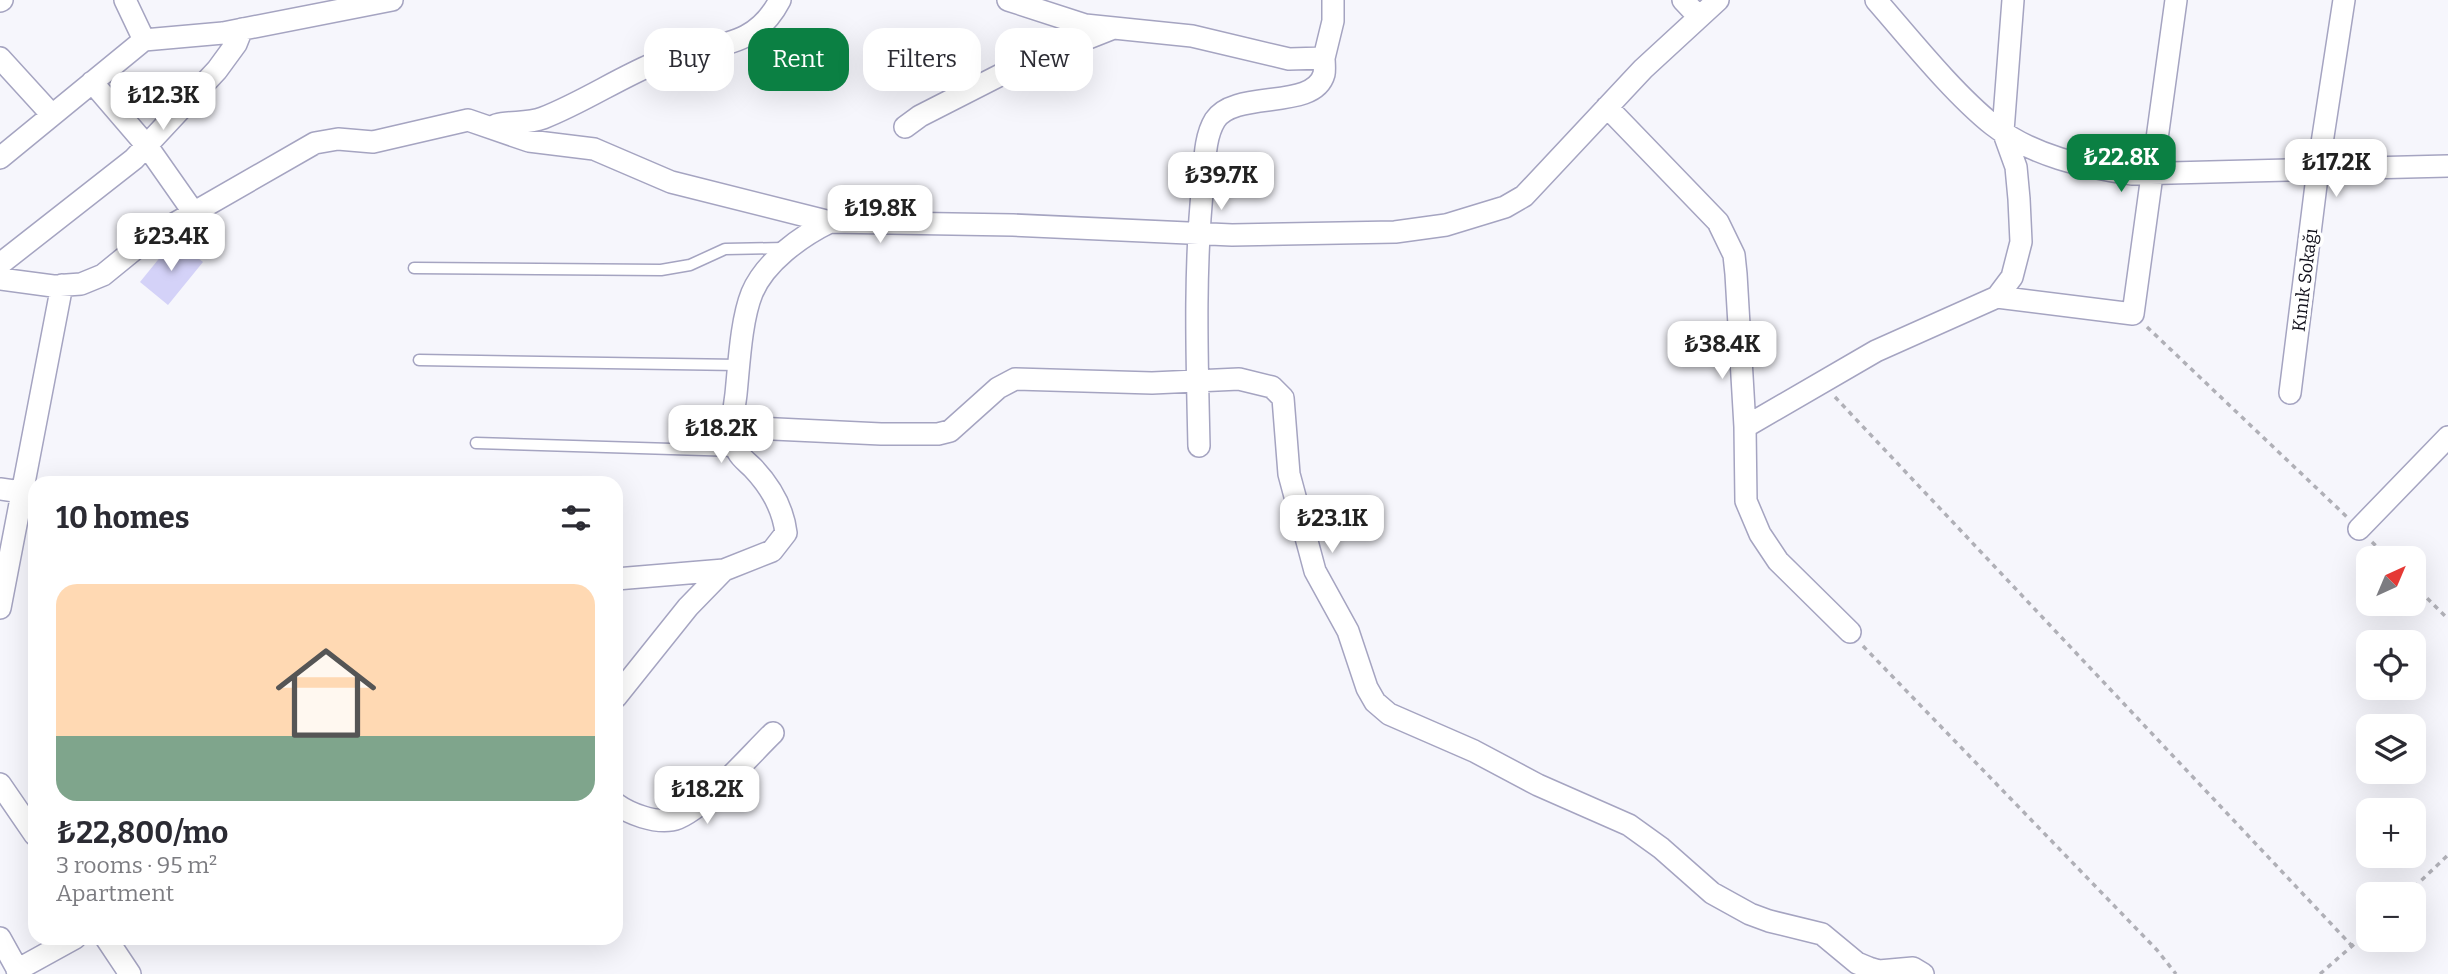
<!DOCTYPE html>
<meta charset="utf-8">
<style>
:root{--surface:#fff;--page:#f7f7f7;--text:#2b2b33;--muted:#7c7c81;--line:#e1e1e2;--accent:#0b8043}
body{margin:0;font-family:Bitter,serif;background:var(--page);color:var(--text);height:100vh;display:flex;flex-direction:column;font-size:26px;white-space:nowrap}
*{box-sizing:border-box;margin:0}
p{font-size:23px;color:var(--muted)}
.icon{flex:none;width:38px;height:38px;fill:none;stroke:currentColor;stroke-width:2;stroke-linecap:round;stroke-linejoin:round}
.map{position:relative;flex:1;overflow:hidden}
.side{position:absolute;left:28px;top:476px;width:595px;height:469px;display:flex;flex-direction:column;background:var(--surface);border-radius:21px;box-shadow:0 7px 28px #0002}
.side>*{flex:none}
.hud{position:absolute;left:644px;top:28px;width:665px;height:63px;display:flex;gap:14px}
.needle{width:46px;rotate:44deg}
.controls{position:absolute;left:2356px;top:546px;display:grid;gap:14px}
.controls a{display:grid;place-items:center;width:70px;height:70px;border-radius:14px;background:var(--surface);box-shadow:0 7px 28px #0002;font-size:35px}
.price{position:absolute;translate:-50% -60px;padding:0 16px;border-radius:14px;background:#fff;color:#222;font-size:23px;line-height:46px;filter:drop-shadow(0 2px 4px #0008)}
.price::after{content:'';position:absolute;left:50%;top:42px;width:21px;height:16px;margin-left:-10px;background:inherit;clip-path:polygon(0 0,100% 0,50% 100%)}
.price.active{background:var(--accent);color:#fff}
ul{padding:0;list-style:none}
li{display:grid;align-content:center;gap:14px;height:371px;padding:0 28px}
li+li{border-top:2px solid var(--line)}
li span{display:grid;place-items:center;height:217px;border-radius:21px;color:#555}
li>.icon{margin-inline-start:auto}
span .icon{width:126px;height:126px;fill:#fffc;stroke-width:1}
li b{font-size:30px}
h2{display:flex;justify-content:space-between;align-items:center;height:84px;padding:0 28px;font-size:30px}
.pill{padding:0 24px;border-radius:21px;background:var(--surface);box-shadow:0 7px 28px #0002;font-size:24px;line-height:63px}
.pill.active{background:var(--accent);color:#fff}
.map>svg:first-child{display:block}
</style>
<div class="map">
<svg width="2448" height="974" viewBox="0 0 2448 974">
<rect width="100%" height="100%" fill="#f6f6fc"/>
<path fill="#d4d2f8" d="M178,242L203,262L168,305L140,282L166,250L169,253Z"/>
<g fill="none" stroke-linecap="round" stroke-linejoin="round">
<g stroke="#a5a4c1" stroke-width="13">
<path id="lane" d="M414,268L661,270L690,265L725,249L785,248
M419,360L739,365
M476,443L737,451"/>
</g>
<g stroke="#a5a4c1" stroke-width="24">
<path id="street" d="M125,0L144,40
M1008,0L1085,25L1192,36L1289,59L1324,58L1333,21V0
M1683,0L1699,17
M1876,0C1910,39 1953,93 1993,125C2032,156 2084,167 2132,174L2448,166
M0,1L2,0
M0,58L52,115
M92,82L147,146L194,213
M1607,107L1718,222L1734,255L1736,274L1745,427L1746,501L1760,534L1778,561L1850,632
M496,125C511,121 528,124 543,118C584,102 620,77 660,61C708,41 752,54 780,0
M905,127L920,116L1020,65L1111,29
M0,158L144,40L223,33L392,0
M0,264L134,159L217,70L236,44L242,29
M0,279L53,286L81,284L103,275L146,240L315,143L338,139L373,142L468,120L529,141L594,149L671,182L830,222L1013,225L1232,235L1395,232L1446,225L1505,207L1524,196L1643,69L1718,0
M1997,297L2133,314L2176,0
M2290,393L2318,169L2344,0
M733,427L881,434H938L950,431L998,388L1015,379L1152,383L1239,379L1272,387L1283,398L1289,474L1315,571L1348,631L1367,688L1375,702L1389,714L1474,751L1538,785L1629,825L1661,848L1712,893L1750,914L1769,921L1822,934L1857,963L1869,968L1879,971L1913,968L1923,974
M1745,427L1876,351L1997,297L2012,277L2021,242L2019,199L2016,167L2003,131L2013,0
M1199,446C1197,358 1194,270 1203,183C1205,163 1204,138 1215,120C1235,89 1314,111 1324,74C1325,69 1324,62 1324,58
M0,489L35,494
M2359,529L2448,437
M616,579L724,570
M0,608L62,285
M616,697L688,607L724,570L772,551L786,533C783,508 770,486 753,468C748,463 741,458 738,452C728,437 734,411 736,394C739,365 741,320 752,293C765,262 801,236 830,222
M0,784L35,835
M616,804C630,814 654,823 672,820C699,815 751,754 773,733
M0,938L20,974
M106,938L130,974
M17,970L75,938"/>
</g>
<path stroke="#b0b0b7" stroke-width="3.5" stroke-dasharray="5 5" stroke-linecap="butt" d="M2147,327L2347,517
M1835,397L2352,946
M2372,542L2388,558
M2413,584L2448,619
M1863,646L2157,950L2176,974
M2407,894L2448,855
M2320,974L2368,932"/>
<use href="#lane" stroke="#fff" stroke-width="10"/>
<use href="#street" stroke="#fff" stroke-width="21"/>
</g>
<g text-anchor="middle" stroke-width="7" stroke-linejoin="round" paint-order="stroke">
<g font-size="18" fill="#100f1a" stroke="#fff">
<text transform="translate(2305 280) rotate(-83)" y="6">Kınık Sokağı</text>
</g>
</g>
</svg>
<div class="controls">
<a><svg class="needle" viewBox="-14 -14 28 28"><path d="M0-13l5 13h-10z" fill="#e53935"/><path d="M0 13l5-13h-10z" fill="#7c7c81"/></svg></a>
<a><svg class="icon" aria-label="locate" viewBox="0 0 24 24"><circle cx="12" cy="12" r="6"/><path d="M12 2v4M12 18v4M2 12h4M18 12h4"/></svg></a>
<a><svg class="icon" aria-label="layers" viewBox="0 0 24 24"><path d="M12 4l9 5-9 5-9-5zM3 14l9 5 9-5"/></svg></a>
<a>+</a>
<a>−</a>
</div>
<b class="price" style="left:163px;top:132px">₺12.3K</b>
<b class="price active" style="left:2121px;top:194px">₺22.8K</b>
<b class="price" style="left:2336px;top:199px">₺17.2K</b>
<b class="price" style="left:1221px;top:212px">₺39.7K</b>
<b class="price" style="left:880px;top:245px">₺19.8K</b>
<b class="price" style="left:171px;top:273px">₺23.4K</b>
<b class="price" style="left:1722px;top:381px">₺38.4K</b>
<b class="price" style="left:721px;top:465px">₺18.2K</b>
<b class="price" style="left:1332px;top:555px">₺23.1K</b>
<b class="price" style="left:707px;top:826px">₺18.2K</b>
<div class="hud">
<a class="pill">Buy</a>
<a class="pill active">Rent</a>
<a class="pill">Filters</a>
<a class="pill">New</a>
</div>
<section class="side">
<h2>10 homes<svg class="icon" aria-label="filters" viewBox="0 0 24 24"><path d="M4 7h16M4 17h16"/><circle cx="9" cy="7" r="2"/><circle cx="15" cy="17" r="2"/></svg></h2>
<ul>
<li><span style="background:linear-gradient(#ffd9b3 70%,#7fa58c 0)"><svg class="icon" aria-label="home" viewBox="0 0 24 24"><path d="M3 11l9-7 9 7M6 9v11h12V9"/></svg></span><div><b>₺22,800/mo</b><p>3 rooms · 95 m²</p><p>Apartment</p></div></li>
</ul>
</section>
</div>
